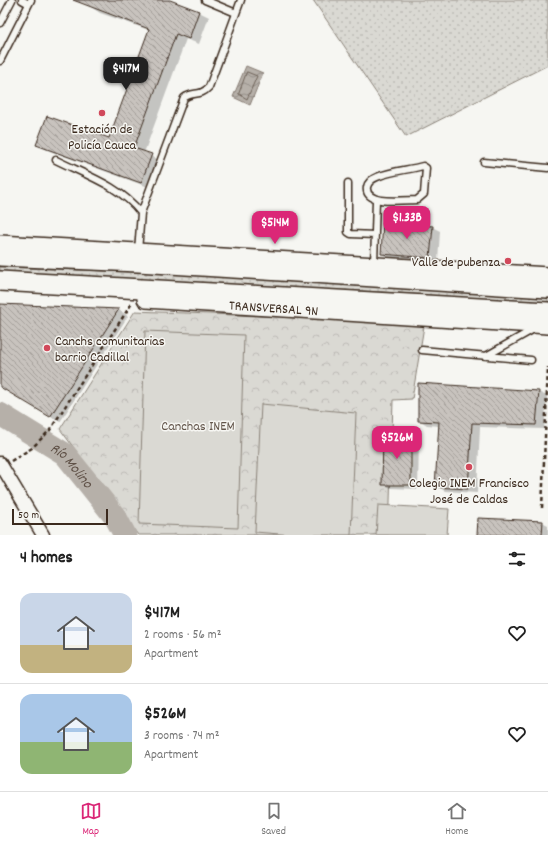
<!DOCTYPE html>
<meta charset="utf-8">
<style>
:root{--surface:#fff;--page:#f2f2f2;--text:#222;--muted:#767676;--line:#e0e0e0;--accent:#db2777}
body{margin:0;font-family:Dekko,sans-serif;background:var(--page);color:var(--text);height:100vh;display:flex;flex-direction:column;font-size:15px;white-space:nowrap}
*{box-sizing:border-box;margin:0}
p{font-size:13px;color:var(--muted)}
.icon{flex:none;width:22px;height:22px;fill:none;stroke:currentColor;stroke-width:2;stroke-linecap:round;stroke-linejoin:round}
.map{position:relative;height:535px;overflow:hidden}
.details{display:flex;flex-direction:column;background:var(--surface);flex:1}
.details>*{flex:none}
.scale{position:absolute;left:12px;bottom:10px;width:96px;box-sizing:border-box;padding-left:4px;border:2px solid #3b2a1e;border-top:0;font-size:11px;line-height:14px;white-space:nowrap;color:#3b2a1e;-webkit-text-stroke:3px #f6f6f2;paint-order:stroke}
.price{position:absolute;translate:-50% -34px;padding:0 9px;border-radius:8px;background:var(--accent);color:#fff;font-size:13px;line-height:26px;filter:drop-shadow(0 1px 2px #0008)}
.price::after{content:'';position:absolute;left:50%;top:24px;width:12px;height:9px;margin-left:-6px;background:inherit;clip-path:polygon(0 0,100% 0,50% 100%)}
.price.selected{background:#222;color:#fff}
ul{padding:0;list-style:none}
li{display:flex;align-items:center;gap:12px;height:100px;padding:0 20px}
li+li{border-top:1px solid var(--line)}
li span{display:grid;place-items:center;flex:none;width:112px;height:80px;border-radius:12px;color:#555}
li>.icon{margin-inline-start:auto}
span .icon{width:48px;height:48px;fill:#fffc;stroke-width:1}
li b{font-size:17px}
h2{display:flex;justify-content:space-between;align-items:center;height:48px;padding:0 20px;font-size:17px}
.tab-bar{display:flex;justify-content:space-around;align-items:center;height:56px;border-top:1px solid var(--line);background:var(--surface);font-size:11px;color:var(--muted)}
.tab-bar a{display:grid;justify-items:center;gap:2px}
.tab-bar .selected{color:var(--accent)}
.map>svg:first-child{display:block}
</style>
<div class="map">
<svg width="548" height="535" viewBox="0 0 548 535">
<defs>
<pattern id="grass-dots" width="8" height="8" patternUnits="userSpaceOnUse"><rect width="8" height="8" fill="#dad9d3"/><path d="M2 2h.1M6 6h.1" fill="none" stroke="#bcbab5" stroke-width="1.8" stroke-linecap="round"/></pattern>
<pattern id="park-crowns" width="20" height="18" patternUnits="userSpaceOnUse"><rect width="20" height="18" fill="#dad9d3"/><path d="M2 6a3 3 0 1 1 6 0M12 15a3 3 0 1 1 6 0" fill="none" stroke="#bcbab5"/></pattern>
<pattern id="water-waves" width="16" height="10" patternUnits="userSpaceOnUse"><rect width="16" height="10" fill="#b6b0a9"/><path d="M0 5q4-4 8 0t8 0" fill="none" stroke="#958f89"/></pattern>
<pattern id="building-back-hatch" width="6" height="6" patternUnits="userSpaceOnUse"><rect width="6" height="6" fill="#c8c3be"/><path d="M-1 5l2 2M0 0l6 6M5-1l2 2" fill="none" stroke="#a49f9a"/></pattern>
</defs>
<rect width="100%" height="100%" fill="#f6f6f2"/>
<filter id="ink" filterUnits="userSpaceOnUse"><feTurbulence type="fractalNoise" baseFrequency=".025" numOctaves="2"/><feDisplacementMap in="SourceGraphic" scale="8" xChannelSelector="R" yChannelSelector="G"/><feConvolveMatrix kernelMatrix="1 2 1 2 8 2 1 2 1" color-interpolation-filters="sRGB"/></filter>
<g filter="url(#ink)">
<path fill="url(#grass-dots)" stroke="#8a8278" d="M313,0H548V65L406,137Z
M0,267L207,275L548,293V303L382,292L0,274Z"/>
<path fill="url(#park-crowns)" stroke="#8a8278" d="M135,311L383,321L424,326L412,399L393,400L389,535H138L60,429Z"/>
<path fill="#dad9d3" stroke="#8a8278" d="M145,331L244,335L238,528L139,524Z
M261,404L356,413L351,535H292L255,532Z
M378,505L449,509L447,535H376Z"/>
<path fill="url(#water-waves)" stroke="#857a71" d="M246,66L263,73L250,105L233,97Z"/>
<path fill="#0003" d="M93,0H167L199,12L209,17L199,44L186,39L144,153L161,161L151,188L47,150L37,144L110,140L149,30L100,13L91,7Z
M432,227L440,231L438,262L389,258L382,254Z
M0,305L119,310L128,316L60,422L0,386Z
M538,392L547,396L544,429L480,427L477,493L445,491L436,486L439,426L427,425L419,420Z
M384,436H411L419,441L418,489L391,488L383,484Z
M542,522L548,525V535H478Z"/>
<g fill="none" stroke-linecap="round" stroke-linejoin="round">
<path stroke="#6c6056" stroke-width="1" d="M247,72L257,76L247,99L239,94Z"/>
<path stroke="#b6b0a9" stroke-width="23" id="s1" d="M0,414L65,454L116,518L125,535"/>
</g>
<path fill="url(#building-back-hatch)" stroke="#3b2a1e" d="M73,0H170L199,11L189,39L176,34L134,148L152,154L141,183L36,145L47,116L109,138L149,29Z
M383,222L433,226L430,258L381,254Z
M0,304L119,309L50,417L0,387Z
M418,383L539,391L536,425L472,423L468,489L435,487L439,422L418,421Z
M383,435H411V485H382Z
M478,518L543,521L542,535H477Z"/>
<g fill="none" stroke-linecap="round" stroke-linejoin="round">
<g stroke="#3b2a1e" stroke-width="9">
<path id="lane" d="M22,0L29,4
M205,0L236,13
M0,23L12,0
M0,61L31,0
M56,160C86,175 120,186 141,213
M484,162L548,168
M423,166L426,168L424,194L417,200C405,200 364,206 367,187C368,182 372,179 377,177C391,171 408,170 423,166Z
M348,183V232L351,234L375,235
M138,251L141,213L184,98C193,91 200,97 209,87L241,0
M374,264L376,200
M422,350L531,360
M486,356L534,329"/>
</g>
<g stroke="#3b2a1e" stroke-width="15">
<path id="street" d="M0,463L43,535"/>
</g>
<g stroke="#3b2a1e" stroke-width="20">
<g id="secondary">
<path d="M0,244L548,276"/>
<path id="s2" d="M146,299L548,325"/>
</g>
</g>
<g stroke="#3b2a1e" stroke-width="22">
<path id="primary" d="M0,256L138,262L548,288
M0,281L548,312"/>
</g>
<path stroke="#3b2a1e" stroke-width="2.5" stroke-dasharray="4 3" stroke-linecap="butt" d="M11,461L32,448L50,430L132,303
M542,508L548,367"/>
<use href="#lane" stroke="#f6f6f2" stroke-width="6"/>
<use href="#street" stroke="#f6f6f2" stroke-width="12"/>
<use href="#secondary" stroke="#f6f6f2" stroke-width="17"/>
<use href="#primary" stroke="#f6f6f2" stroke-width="19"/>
</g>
</g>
<g fill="#d1495b" stroke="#f6f6f2" stroke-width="1.5">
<circle cx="102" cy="113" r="4"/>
<circle cx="508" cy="261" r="4"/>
<circle cx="47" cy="348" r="4"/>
<circle cx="469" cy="467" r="4"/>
</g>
<g text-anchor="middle" stroke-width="3" stroke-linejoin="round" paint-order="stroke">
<g font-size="14" fill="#3b2a1e" stroke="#f6f6f2">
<text x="102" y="133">Estación de<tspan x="102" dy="16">Policía Cauca</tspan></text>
<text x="500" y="266" text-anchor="end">Valle de pubenza</text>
<text x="55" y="345" text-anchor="start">Canchs comunitarias<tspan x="55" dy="16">barrio Cadillal</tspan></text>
<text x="469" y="487">Colegio INEM Francisco<tspan x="469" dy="16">José de Caldas</tspan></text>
</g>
<g font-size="14" fill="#3b2a1e" stroke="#f6f6f2">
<text dy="5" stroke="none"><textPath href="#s2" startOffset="128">TRANSVERSAL 9N</textPath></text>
</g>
<g font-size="14" fill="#63564b" stroke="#f6f6f2">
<text x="198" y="430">Canchas INEM</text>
</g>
<g font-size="15" font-style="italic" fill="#605248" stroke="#f6f6f2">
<text dy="5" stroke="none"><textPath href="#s1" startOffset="89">Río Molino</textPath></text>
</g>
</g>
</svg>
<div class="scale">50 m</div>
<b class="price selected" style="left:126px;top:91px">$417M</b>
<b class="price" style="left:407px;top:240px">$1.33B</b>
<b class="price" style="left:275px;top:245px">$514M</b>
<b class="price" style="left:397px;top:460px">$526M</b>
</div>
<section class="details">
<h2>4 homes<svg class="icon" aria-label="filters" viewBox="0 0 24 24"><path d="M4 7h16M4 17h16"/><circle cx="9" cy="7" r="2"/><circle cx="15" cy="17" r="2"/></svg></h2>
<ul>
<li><span style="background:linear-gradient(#c9d6e8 65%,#c2b280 0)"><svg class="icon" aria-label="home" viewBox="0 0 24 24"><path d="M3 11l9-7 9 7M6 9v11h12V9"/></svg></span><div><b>$417M</b><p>2 rooms · 56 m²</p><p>Apartment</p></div><svg class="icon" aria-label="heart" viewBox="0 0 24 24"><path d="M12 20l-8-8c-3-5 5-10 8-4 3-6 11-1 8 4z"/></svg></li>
<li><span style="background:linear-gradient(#a9c7e8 60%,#8fb573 0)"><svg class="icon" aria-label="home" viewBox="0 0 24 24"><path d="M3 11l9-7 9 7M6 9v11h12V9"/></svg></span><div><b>$526M</b><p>3 rooms · 74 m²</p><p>Apartment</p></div><svg class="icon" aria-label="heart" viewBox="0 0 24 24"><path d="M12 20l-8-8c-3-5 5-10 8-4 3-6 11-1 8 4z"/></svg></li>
</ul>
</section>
<nav class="tab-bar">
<a class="selected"><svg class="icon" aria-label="map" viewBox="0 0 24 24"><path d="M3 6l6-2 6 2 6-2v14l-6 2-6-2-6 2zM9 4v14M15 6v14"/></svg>Map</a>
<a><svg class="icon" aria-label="saved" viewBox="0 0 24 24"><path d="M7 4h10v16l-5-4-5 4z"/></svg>Saved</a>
<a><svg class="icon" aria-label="home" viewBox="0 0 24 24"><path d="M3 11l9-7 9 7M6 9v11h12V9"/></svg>Home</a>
</nav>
